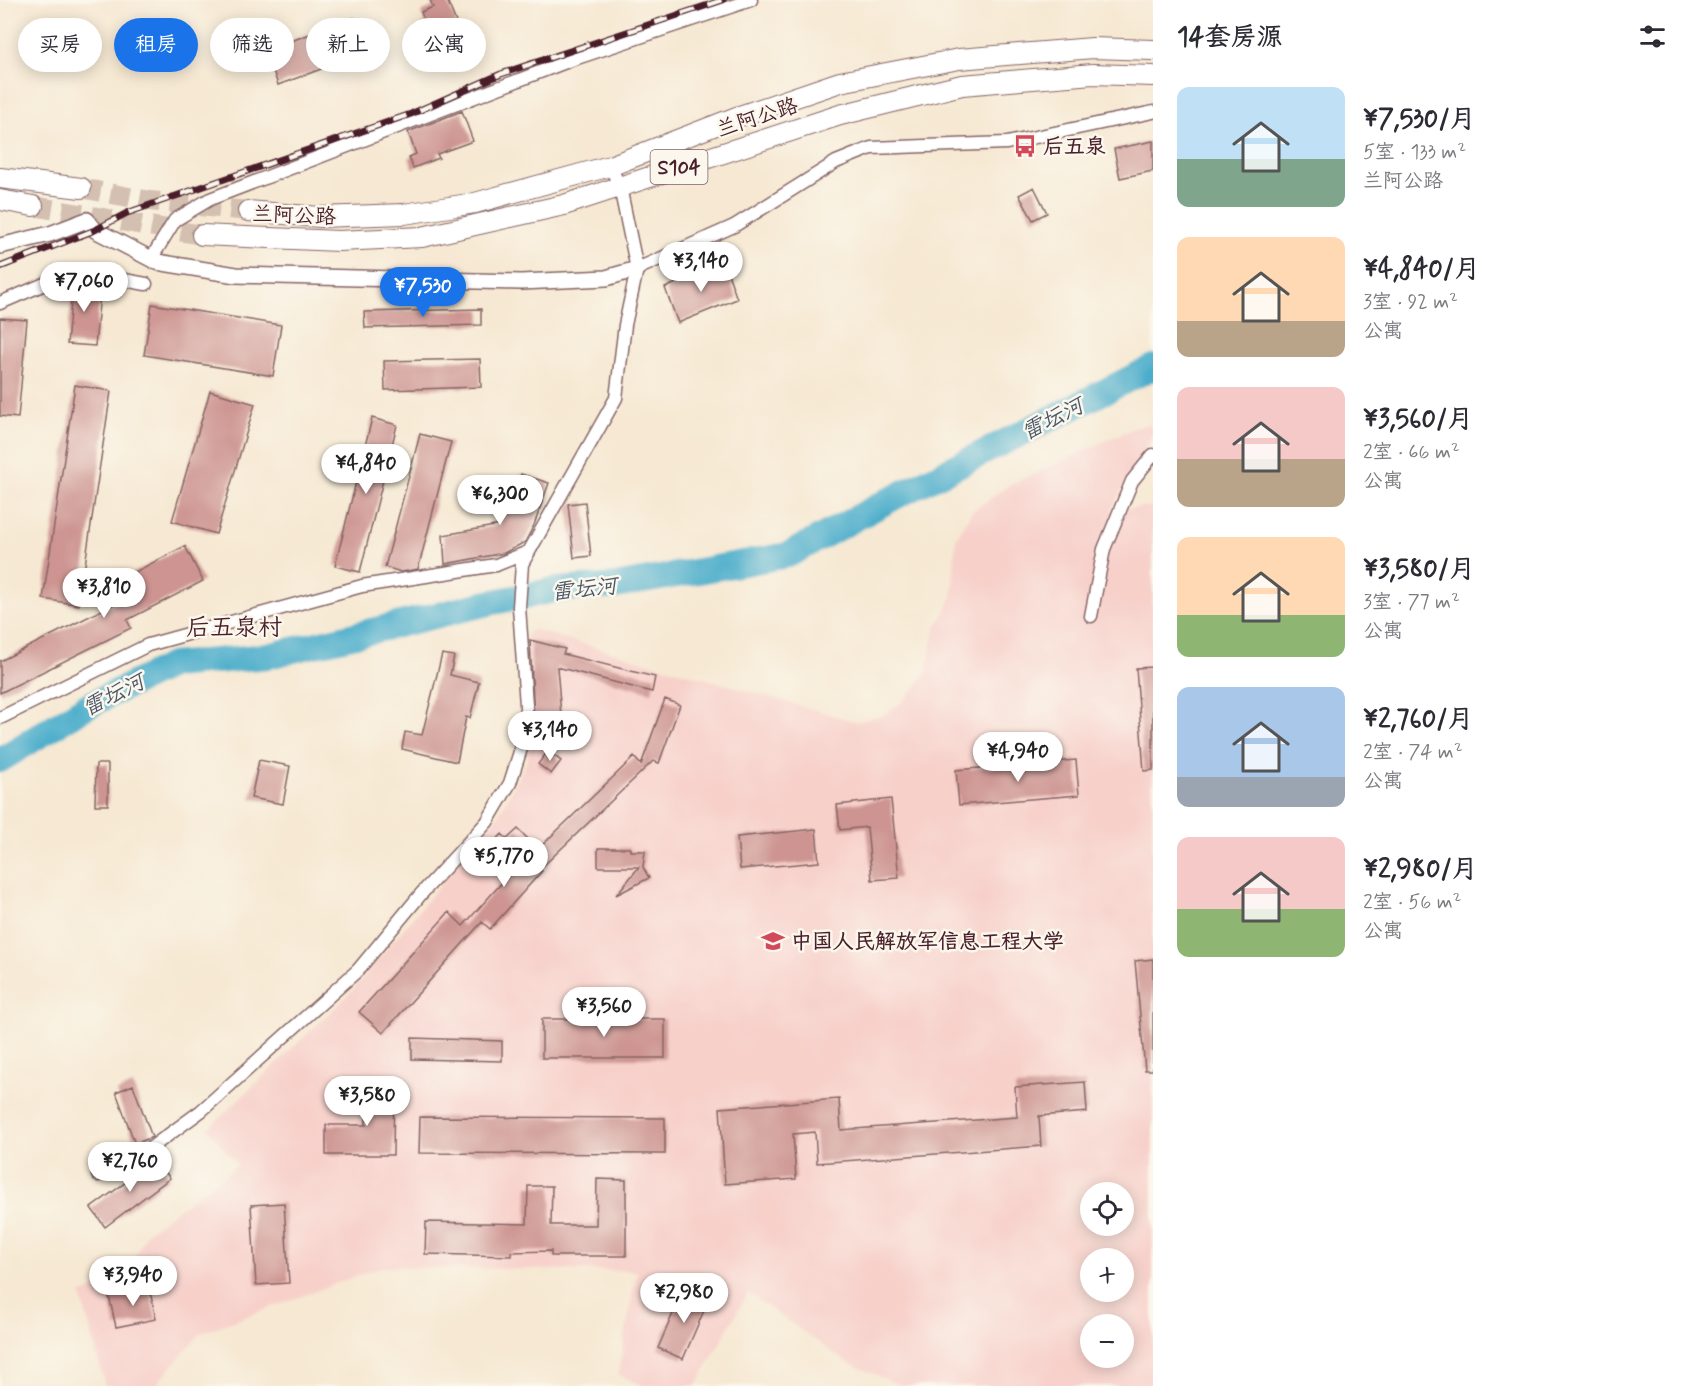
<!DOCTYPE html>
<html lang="zh">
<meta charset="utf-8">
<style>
:root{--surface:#fff;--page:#f7f7f7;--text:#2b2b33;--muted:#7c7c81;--accent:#1a73e8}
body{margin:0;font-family:Mynerve,"LXGW WenKai TC",sans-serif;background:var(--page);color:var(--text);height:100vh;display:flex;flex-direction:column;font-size:22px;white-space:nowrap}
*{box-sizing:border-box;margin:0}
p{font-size:20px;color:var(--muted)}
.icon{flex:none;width:33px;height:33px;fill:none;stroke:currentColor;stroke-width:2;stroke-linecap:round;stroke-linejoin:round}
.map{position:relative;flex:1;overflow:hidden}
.side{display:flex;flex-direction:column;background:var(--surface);width:540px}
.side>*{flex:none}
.banner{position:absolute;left:18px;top:18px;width:570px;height:54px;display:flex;gap:12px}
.fabs{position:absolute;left:1080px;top:1182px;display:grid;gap:12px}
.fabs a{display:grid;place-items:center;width:54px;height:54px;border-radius:50%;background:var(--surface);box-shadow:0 3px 15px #0003;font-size:30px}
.price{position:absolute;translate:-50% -51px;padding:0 14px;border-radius:21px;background:#fff;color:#222;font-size:20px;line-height:39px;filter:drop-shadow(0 2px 3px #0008)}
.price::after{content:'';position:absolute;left:50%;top:36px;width:18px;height:14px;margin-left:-9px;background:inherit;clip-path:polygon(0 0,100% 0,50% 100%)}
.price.selected{background:var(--accent);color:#fff}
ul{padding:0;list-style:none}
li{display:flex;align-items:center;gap:18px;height:150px;padding:0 24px}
li span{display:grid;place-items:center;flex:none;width:168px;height:120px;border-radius:12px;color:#555}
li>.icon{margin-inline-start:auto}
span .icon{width:72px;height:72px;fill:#fffc;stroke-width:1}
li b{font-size:26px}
h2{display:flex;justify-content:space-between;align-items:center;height:72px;padding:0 24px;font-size:26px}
.pill{padding:0 21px;border-radius:27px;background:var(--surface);box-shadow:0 3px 15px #0003;font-size:21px;line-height:54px}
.pill.selected{background:var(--accent);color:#fff}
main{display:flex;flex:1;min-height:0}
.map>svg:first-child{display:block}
</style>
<main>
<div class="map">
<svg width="1153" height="1386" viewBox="0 0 1153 1386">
<rect width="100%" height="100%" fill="#fbf7ec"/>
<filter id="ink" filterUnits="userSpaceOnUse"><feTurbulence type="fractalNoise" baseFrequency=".0167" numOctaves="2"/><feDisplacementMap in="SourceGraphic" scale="12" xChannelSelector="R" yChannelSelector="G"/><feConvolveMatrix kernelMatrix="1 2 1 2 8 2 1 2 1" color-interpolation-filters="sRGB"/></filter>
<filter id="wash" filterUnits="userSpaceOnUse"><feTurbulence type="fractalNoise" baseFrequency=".008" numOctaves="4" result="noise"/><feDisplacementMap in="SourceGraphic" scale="24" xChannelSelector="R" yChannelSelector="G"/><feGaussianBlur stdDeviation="1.35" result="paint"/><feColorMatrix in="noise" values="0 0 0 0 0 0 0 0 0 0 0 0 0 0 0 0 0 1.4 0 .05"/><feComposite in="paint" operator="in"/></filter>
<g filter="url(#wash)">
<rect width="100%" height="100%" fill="#f6e8d2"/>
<path fill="#f7d0ca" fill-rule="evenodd" d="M1148,425L1153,429V434L1111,510L1153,506V1386H902L846,1362L748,1293L696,1386H643L618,1374L637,1271L381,1267L201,1333L155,1386H105L81,1295L126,1276L146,1233L238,1165L208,1129L351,992L499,814L527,761L531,719L526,635L529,632L535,630L857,722L884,715L904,701L926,674L935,629L947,608L952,594L956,539L972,511L1008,486L1133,428ZM1090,1192H1124V1226H1090ZM1090,1258H1124V1292H1090ZM1090,1324H1124V1358H1090Z"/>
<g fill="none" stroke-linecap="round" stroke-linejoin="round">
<path stroke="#4cadcb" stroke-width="26" d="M0,760L87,706L172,665L268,656L488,603L555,590L615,586L788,555L893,498L1153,367"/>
</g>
<g id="blocks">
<path fill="#cd9491" d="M430,0H447L471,59L444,70L439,57L429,61L415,28L425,24L421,12L433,7Z
M354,18L367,52L278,85L266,50Z
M462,111L473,141L437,154L439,158L413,168L409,157L416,154L408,132Z
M1153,141V171L1120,178L1114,149Z
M1034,187L1047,213L1033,220L1019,195Z
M724,262L737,299L678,323L665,288Z
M76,280L101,284L95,346L67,344L73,281Z
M152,304L281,325L273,376L144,355Z
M481,309V325L365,328L364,312Z
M0,318L27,320L18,418L0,416Z
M480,359L481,387L385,390L384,361Z
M75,385L111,391L79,605L43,599Z
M210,391L255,404L216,534L172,521Z
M372,418L397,425L360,572L335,566Z
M420,434L451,442L418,569L401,572L385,567Z
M521,474L549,483L534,525L525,542L504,553L445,564L443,535L500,525Z
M585,502L591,556L574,558L568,504Z
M185,546L203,581L127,620L131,628L0,693V661L134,594L125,577Z
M530,640L565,649L563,654L655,677L652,692L557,667L561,715L534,717Z
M442,654L454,656L450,675L479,682L470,718L466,717L457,762L402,749L405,732L422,735Z
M1153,667V770L1144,771L1136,668Z
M665,699L680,705L659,763L653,761L540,869L542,871L490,929L482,922L383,1033L359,1012L449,912L463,926L516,867L492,845L502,834L507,839L518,829L538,849L634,757L641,765Z
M548,751L561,761L551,774L538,764Z
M259,760L290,766L283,804L251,798Z
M1076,760L1079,795L959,805L956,770Z
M96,764H108V805H95Z
M891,799L899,878L872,880L867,827L840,830L837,805Z
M816,829L819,862L740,869L737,837Z
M598,848H630V851H645L643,867L649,878L616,895L639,867H598Z
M1153,959V1070H1145L1135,961Z
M542,1019H665V1058H542Z
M412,1038L502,1041V1061L412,1059Z
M1085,1082L1087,1112L1039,1116L1041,1146L817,1163L815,1132L793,1134L796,1179L725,1184L720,1108L839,1099L841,1130L1017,1117L1015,1087Z
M366,1083H394L393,1155H326V1125H366Z
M133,1085L152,1137L135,1144L116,1092Z
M420,1117L665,1118V1154L419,1153Z
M156,1160L170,1178L105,1227L91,1208Z
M597,1179L626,1180V1256H551V1251L511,1252V1256L425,1254L426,1222L527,1224L528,1186H552L551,1225H596Z
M284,1203L289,1283L256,1285L251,1205Z
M149,1287L156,1319L116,1327L109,1296Z
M684,1288L709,1299L683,1359L658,1348Z"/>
</g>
</g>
<g filter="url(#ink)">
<use href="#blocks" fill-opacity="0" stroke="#866565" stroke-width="1.5"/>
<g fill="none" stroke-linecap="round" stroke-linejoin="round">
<path stroke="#d4c0b1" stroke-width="20" stroke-dasharray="20 10" stroke-linecap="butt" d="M81,188L150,201L248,211
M33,206L202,235"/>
<g stroke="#866565" stroke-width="15">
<path id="minor" d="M151,259L175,220L210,199L571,60L751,0
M637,269L734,226L836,162L871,148L1007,143L1153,112
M0,303L75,271L146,284
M1091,616L1104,549L1132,481L1153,455
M0,718L148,645L362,586L496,565L528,552
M98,1175L141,1155L201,1111L358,970L421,894L487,822L510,783L525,736L526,705L519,607L522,564L616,398L625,325L637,269L620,187L610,166"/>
</g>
<g stroke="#866565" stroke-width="18">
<path id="tertiary" d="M0,246L50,234L87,220L95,230L157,262L236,275L521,282L606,278L637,269"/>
</g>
<g stroke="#866565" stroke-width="22">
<path id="trunk" d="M0,178L81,188
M0,200L33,206
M248,211L320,217L404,214L475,203L610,166L734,118L840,82L959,59L1093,48L1153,50
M202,235L339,241L422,237L564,205L840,115L962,85L1093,74L1153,76"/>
</g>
<use href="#minor" stroke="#fff" stroke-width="12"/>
<use href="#tertiary" stroke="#fff" stroke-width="15"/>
<use href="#trunk" stroke="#fff" stroke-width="20"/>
<g stroke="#4a1f2b" stroke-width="7">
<path id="rail" d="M0,267L95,230L127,213L411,114L501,74L723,0"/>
</g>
<use href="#rail" stroke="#fbf7ec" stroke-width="4.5" stroke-dasharray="14" stroke-linecap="butt"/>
</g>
</g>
<defs>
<g id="bus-bare" transform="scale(1.8)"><path d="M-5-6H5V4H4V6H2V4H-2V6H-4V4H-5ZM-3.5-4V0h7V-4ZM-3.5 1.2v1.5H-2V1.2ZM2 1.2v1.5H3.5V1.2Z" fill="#d1495b" stroke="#fbf7ec" stroke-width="2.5" paint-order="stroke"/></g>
<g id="university-bare" transform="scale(1.8)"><path d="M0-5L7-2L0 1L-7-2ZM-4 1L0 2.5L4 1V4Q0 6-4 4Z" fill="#d1495b" stroke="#fbf7ec" stroke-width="2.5" paint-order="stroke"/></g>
</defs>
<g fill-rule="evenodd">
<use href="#bus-bare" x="1025" y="146"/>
<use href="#university-bare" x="773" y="941"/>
</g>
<g text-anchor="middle" stroke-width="5" stroke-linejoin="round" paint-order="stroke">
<rect fill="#fbf7ec" stroke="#7f6065" stroke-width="1.5" x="650.5" y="150" width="57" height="34" rx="4.5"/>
<g font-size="20" font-weight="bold" fill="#4a1f2b">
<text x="679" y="174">S104</text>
</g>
<g font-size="21" fill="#4a1f2b" stroke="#fbf7ec">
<text transform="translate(757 117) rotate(-18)" y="7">兰阿公路</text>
<text transform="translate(294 215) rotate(2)" y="7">兰阿公路</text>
</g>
<g font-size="21" font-weight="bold" fill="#4a1f2b" stroke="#fbf7ec" text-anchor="start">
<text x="1043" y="153">后五泉</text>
<text x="791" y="948">中国人民解放军信息工程大学</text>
</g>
<g font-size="22" font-style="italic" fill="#4b586b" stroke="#fbf7ec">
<text transform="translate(1052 418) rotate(-27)" y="8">雷坛河</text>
<text transform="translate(584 588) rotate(-6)" y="8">雷坛河</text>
<text transform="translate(113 694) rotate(-27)" y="8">雷坛河</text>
</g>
<g font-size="24" fill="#4a1f2b" stroke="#fbf7ec">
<text x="234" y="635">后五泉村</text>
</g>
</g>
</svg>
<div class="fabs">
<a><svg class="icon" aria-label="locate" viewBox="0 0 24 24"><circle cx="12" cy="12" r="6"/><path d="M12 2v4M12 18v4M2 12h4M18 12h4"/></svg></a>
<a>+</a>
<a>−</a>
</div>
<b class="price" style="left:701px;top:293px">¥3,140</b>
<b class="price" style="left:84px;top:313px">¥7,060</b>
<b class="price selected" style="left:423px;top:318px">¥7,530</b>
<b class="price" style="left:366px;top:495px">¥4,840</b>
<b class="price" style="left:500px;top:526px">¥6,300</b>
<b class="price" style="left:104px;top:619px">¥3,810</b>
<b class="price" style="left:550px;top:762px">¥3,140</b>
<b class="price" style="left:1018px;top:783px">¥4,940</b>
<b class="price" style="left:504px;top:888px">¥5,770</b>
<b class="price" style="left:604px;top:1038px">¥3,560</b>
<b class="price" style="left:367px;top:1127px">¥3,580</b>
<b class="price" style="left:130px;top:1193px">¥2,760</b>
<b class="price" style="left:133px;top:1307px">¥3,940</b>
<b class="price" style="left:684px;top:1324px">¥2,980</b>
<div class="banner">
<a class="pill">买房</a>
<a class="pill selected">租房</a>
<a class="pill">筛选</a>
<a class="pill">新上</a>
<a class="pill">公寓</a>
</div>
</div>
<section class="side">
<h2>14套房源<svg class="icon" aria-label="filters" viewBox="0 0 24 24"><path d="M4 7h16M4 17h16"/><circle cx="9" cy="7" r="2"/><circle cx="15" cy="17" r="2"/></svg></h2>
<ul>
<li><span style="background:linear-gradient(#bfe0f5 60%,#7fa58c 0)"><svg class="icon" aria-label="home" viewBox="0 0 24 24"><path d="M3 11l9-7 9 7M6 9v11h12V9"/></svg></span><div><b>¥7,530/月</b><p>5室 · 133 m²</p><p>兰阿公路</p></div></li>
<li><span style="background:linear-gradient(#ffd9b3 70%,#b9a48a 0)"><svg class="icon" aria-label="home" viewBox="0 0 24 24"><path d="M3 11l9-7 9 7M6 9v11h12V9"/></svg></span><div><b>¥4,840/月</b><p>3室 · 92 m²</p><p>公寓</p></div></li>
<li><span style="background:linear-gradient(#f6c9c9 60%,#b9a48a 0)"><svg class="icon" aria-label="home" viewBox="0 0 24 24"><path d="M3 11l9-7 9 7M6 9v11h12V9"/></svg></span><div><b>¥3,560/月</b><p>2室 · 66 m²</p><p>公寓</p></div></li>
<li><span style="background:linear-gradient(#ffd9b3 65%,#8fb573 0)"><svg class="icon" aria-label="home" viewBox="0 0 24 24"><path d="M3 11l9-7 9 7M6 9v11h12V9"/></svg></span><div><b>¥3,580/月</b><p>3室 · 77 m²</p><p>公寓</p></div></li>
<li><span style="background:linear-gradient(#a9c7e8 75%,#9aa5b1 0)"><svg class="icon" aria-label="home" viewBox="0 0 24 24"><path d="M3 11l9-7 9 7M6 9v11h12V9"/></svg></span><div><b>¥2,760/月</b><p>2室 · 74 m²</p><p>公寓</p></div></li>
<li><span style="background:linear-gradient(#f6c9c9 60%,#8fb573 0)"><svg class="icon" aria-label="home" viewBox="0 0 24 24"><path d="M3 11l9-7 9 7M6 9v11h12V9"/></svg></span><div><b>¥2,980/月</b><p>2室 · 56 m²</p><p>公寓</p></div></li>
</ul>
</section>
</main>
